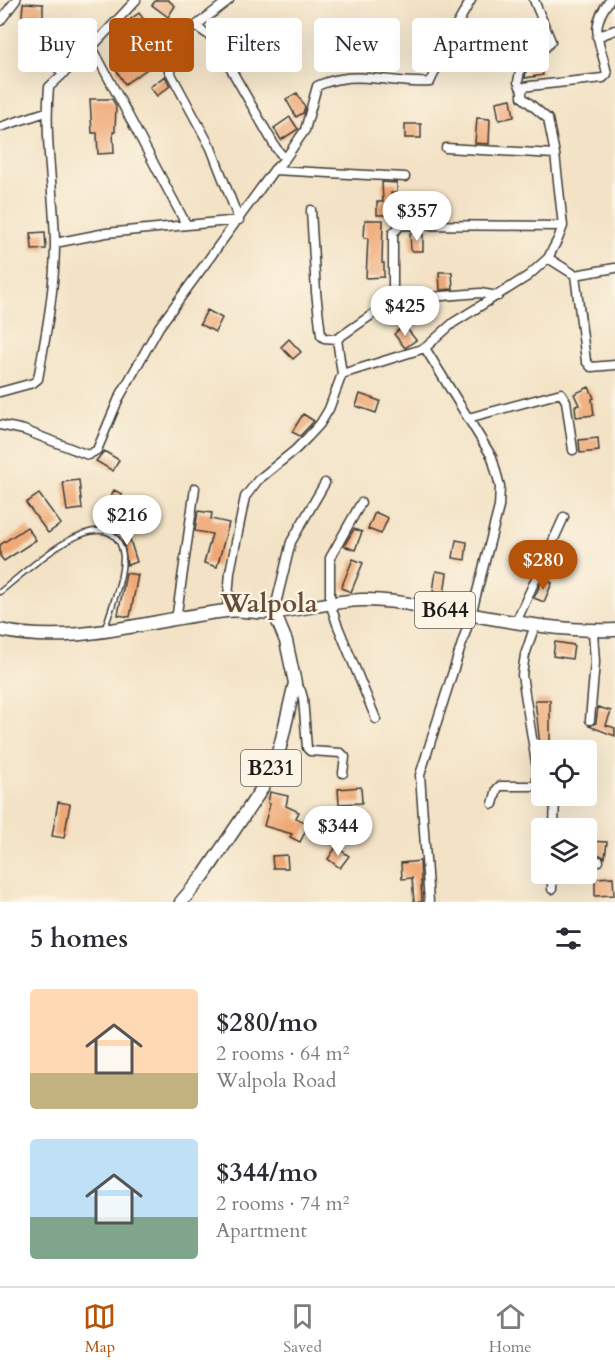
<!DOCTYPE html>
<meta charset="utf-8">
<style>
:root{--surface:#fff;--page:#f2f2f3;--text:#2b2b33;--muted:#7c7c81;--line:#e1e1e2;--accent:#b45309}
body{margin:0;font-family:Cardo,serif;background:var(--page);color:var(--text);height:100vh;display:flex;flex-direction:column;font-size:22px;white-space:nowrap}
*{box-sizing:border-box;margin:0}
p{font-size:20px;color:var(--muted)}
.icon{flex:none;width:33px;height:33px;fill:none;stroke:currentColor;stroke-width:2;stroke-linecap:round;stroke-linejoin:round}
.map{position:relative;height:902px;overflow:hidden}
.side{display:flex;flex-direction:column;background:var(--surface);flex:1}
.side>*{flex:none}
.banner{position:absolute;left:18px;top:18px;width:579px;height:54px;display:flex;gap:12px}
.tools{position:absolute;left:531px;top:740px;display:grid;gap:12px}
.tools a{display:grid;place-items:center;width:66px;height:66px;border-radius:6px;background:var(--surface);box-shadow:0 6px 24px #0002;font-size:30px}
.price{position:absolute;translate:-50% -51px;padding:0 14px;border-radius:21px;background:#fff;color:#222;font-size:20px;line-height:39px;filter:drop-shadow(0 2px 3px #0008)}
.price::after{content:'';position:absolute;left:50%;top:36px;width:18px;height:14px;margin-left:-9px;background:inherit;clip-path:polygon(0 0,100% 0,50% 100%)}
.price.selected{background:var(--accent);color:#fff}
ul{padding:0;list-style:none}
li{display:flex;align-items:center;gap:18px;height:150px;padding:0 30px}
li span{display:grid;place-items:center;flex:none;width:168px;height:120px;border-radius:6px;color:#555}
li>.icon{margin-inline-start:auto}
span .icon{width:72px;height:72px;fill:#fffc;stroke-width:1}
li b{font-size:26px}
h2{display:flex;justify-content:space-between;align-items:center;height:72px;padding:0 30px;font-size:26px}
.chip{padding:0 21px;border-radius:6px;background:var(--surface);box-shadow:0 6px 24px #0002;font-size:21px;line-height:54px}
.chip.selected{background:var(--accent);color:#fff}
.tab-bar{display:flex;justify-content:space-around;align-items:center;height:84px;border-top:2px solid var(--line);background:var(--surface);font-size:16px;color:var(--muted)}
.tab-bar a{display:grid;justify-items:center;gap:3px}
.tab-bar .selected{color:var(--accent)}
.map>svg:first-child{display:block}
</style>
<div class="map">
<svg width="615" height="902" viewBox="0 0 615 902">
<rect width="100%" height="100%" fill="#fcf5e5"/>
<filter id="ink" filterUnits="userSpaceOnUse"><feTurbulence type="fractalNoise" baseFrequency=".0167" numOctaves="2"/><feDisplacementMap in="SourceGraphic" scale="12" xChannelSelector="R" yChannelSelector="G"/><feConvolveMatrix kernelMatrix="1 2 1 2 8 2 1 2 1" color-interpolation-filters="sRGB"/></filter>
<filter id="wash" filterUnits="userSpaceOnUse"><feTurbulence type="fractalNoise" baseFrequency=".008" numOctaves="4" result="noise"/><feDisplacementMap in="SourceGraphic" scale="24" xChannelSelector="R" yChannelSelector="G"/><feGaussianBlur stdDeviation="1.35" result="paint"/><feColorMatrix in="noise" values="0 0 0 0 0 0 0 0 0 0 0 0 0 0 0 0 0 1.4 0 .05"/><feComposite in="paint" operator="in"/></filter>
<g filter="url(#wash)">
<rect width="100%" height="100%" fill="#f3e2c5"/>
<g id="blocks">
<path fill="#efa874" d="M156,0H168L175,6L168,17L152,5Z
M23,3L43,4V17L22,16Z
M139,13L154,33L143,41L128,21Z
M143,47L156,63L125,84L115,68Z
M542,63L543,75L525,78L527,65Z
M165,76L170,86L157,96L150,87Z
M297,93L305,107L303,113L296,117L286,99Z
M90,99H112L116,106L115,132H113L114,153L98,154L97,133H92Z
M511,99L514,117L499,120L496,102Z
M290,117L298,129L281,140L274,128Z
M477,118L490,119L489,144L475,143Z
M405,124H421V138H405Z
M382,182L397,183V193H391L392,215H377V202H383Z
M365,220H383L382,263H384V277L366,278L368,238H364Z
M45,232L46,249L32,250L31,233Z
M410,233H423V251H411Z
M439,272H452L453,289L440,290Z
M207,310L222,318L215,332L200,324Z
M404,325L416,340L405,348L394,334Z
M289,339L301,352L293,359L281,347Z
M589,387L594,398L592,399L594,415L576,417L575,406L579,405L574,394Z
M360,394L380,401L376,413L356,406Z
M303,414L314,421L300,436L292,432Z
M598,438L599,451L580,453L579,440Z
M104,451L119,460L113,471L96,461Z
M79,480L82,509L67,511L63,482Z
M114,490L122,494L108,528H106L99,525Z
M39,494L61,524L48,533L26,503Z
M198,511L212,513L211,519L229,523L217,567L204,563L212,534L195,531Z
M375,512L388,518L381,534L368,529Z
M27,527L36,540L4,561L0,556V545Z
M126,527L137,562L127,565L124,545L115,531Z
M354,529L362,532L355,550L344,546Z
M456,540L467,542L465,560L453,558Z
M353,559L363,563L351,592L341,588Z
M436,571L447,573L444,594L433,592Z
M126,573L138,575L130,617L118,615Z
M543,579L552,583L544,602L534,598Z
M555,642L574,645L572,659L553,656Z
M535,700H550V745H540Z
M598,707L611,711L606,725L615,728V736L589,726L596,723Z
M361,787L362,803L339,804L338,789Z
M270,792L288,796L286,806L299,812L296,818L309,824L300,842L290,837L292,834L264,826L270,804L268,803Z
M58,802L70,804L64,838L52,836Z
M586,841L607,842L605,858L600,855H586Z
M336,847L349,856L340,868L328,859Z
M287,855L288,868H273L272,856Z
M420,861L422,902H414L412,878L402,879L401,863Z
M613,877L614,895L595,896V878Z"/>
</g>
</g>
<g filter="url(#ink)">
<use href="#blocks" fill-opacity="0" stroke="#3c3a35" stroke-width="1.5"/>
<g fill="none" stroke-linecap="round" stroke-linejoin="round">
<g stroke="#3c3a35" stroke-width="7">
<path id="lane" d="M0,592C23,574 80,519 110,533C118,537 122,547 123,556C123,580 112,605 105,628"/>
</g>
<g stroke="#3c3a35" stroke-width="11">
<path id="street" d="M0,21L16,0
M197,27L213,38L276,148L285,159
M597,37L615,30
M25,38L63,73
M92,47L186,224
M522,91L518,82L522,59L546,47L551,41L534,0
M0,127L46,112
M446,148L555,154
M274,170L405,177
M311,210L316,292L321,335L324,338L337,339
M55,243L106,233L239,220L211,148L164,61L165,53L180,38L229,0
M548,258L575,275L615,268
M575,275L586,361L591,367L615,365
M393,300V233L401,225L563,226
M342,374L425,348
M0,392L33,383L38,379C46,334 55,288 55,243C54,191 44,139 49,87L92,47L136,0
M468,418L561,393L566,401L573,450
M0,425L24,430L88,455L97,450L119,398L159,327L274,170L285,159L305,130L317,86C324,83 332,80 340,79C370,74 400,84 430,82L455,28L471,0
M361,503L330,558V603L337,624L376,719
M227,611L230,572L245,497L258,480L295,450L308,437L320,424L329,409L342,374L337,339L393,300L480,293L498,296
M274,612L291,542L325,483
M176,620L195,488
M516,622L564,517
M535,625L525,655L522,675L537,769V786
M295,683L301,691L303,698L307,748L310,751L341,753L345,757L343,773
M590,720L595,662L593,631
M493,804L497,789L500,786H540
M554,828L555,795
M586,861H599
M552,889V873
M429,902L420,775L471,615L499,507L500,486L492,457L425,348L453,323L528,276L548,258L558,239L563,226L555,154L548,119L522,97V91L525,87L530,86L603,78L607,74C601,42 587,29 610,0"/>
</g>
<g stroke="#3c3a35" stroke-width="15">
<path id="primary" d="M0,630C75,647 151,619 226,611C242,609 259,614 276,612C305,609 333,601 362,600C387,599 414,605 439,609C497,619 556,632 615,630
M181,902L204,875L261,790L280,747L295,683L286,641L274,612"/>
</g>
<use href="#lane" stroke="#fff" stroke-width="4"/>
<use href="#street" stroke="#fff" stroke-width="8"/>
<use href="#primary" stroke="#fff" stroke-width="12"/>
</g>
</g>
<g text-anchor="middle" stroke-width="4.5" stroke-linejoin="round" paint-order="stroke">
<g fill="#fcf5e5" stroke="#5f5d58" stroke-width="1.5">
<rect x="415" y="592" width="60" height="36" rx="4.5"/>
<rect x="241" y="750" width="60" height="36" rx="4.5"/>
</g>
<g font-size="21" font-weight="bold" fill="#1c1c1c">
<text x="445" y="617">B644</text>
<text x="271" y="775">B231</text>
</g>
<g font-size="26" font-weight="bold" fill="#664d3b" stroke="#fcf5e5">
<text x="269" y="612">Walpola</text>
</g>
</g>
</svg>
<div class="tools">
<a><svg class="icon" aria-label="locate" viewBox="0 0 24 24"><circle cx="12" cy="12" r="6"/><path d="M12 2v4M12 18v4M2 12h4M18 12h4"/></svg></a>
<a><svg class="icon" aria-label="layers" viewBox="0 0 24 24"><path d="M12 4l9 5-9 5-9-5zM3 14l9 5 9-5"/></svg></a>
</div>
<b class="price" style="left:417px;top:242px">$357</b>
<b class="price" style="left:405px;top:337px">$425</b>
<b class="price" style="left:127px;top:546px">$216</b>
<b class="price selected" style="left:543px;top:591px">$280</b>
<b class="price" style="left:338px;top:857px">$344</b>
<div class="banner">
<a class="chip">Buy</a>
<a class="chip selected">Rent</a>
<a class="chip">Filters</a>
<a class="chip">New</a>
<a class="chip">Apartment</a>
</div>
</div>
<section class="side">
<h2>5 homes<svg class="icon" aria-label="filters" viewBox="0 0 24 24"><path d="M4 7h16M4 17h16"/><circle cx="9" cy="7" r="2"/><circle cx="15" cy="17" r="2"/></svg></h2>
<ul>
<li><span style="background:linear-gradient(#ffd9b3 70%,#c2b280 0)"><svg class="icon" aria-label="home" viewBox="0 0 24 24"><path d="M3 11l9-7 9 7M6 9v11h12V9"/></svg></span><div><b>$280/mo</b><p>2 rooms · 64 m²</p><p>Walpola Road</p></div></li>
<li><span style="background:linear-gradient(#bfe0f5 65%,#7fa58c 0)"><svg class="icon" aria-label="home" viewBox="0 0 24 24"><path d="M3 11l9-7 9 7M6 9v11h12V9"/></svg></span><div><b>$344/mo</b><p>2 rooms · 74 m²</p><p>Apartment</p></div></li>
</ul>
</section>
<nav class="tab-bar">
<a class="selected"><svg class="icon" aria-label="map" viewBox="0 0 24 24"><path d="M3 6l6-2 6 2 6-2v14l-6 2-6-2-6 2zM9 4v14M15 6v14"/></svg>Map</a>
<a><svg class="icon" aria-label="saved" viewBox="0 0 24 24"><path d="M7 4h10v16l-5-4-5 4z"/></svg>Saved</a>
<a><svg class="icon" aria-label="home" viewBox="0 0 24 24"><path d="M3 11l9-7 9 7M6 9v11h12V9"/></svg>Home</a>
</nav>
